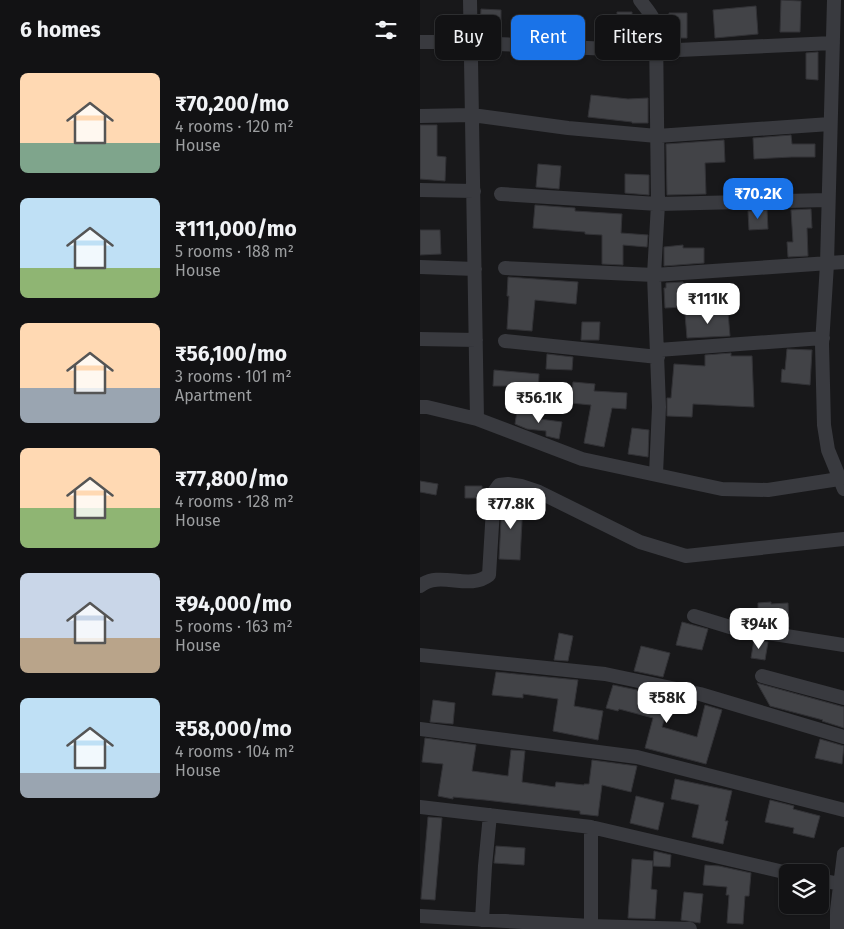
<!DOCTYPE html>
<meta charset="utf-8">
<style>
:root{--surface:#121214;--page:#1b1b1d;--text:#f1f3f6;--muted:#9c9ea0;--line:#313234;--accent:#1a73e8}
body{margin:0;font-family:"Fira Sans",sans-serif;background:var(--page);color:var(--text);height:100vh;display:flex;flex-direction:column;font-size:19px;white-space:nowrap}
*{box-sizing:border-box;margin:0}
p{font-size:16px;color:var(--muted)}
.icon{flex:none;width:28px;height:28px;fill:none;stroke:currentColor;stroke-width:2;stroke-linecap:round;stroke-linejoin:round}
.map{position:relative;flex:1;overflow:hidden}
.panel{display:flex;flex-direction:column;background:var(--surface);width:420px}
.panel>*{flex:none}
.guide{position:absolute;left:15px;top:15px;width:334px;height:45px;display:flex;gap:10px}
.buttons{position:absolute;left:359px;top:864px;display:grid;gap:10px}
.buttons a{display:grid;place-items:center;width:50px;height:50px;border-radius:8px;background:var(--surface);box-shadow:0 1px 4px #0004,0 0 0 1px var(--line);font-size:25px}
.price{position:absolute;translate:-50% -42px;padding:0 11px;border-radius:10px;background:#fff;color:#222;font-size:16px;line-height:32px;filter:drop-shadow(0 1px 2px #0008)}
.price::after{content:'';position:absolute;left:50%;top:30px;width:15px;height:11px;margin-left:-8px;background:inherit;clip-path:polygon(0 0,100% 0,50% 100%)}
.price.selected{background:var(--accent);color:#fff}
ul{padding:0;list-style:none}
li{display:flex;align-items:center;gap:15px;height:125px;padding:0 20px}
li span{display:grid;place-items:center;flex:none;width:140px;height:100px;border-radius:8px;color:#555}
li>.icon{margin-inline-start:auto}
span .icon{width:60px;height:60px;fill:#fffc;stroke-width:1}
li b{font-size:21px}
h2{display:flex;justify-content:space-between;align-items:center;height:60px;padding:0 20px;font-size:21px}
.tag{padding:0 18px;border-radius:8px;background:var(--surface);box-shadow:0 1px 4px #0004,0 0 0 1px var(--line);font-size:18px;line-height:45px}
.tag.selected{background:var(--accent);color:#fff}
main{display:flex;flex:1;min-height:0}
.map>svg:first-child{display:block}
</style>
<main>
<section class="panel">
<h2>6 homes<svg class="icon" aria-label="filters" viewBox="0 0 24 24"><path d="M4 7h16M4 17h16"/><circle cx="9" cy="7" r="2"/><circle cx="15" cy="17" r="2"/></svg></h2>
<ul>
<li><span style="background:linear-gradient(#ffd9b3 70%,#7fa58c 0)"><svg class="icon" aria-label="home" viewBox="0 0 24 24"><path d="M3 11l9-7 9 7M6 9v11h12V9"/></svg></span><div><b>₹70,200/mo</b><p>4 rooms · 120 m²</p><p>House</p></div></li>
<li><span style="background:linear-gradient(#bfe0f5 70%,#8fb573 0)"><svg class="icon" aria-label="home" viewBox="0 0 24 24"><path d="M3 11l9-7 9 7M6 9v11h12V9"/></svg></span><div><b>₹111,000/mo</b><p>5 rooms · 188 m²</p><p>House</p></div></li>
<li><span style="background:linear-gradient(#ffd9b3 65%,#9aa5b1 0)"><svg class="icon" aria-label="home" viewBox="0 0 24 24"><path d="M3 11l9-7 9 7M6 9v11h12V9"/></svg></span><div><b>₹56,100/mo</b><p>3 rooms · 101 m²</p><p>Apartment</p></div></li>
<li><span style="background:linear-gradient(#ffd9b3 60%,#8fb573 0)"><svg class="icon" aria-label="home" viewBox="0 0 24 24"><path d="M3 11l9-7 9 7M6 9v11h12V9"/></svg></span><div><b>₹77,800/mo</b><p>4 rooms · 128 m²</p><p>House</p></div></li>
<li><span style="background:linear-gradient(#c9d6e8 65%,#b9a48a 0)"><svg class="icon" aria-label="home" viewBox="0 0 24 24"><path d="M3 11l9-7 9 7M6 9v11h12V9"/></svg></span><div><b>₹94,000/mo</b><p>5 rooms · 163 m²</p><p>House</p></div></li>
<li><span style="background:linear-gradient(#bfe0f5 75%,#9aa5b1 0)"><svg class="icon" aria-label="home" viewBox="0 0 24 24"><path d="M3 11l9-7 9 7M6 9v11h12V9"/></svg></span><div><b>₹58,000/mo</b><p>4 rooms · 104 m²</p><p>House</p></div></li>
</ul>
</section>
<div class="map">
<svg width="424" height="929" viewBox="0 0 424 929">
<rect width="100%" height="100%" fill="#18181a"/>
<path fill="#424347" stroke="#323236" d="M361,0L381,1L380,32H360Z
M336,6L338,34L295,38L293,10Z
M61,9L81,10V28L60,27Z
M197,12H212V41H197Z
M249,13H267V38H248Z
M143,28L157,29V39L142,38Z
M398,52V80L386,79V53Z
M171,95L208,99L228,98V123H212V122L168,117Z
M0,125H17V156L26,157L25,181L0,179Z
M371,135L372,144H395V157H372L334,159L333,138Z
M304,140L305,162L285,163L286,194L247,195L246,144Z
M118,164L141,166L139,189L116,187Z
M205,174L229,175V195L205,193Z
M115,205L155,208V211L202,214L201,233L228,235L227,247L203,245V265L182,264V235L165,234V232L113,228Z
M391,209L392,228H387L388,256L368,257L367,242H373L371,210Z
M347,210L348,229L329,230L328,211Z
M0,230H20L21,254L0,255Z
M263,245V248H284V263L244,266V247Z
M88,277L158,282L156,304L115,300L112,331L87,329L89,296H87Z
M263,282L264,307L245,308L244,288H246V283Z
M308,312L310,336L267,338L265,314Z
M162,322H180L179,340H161Z
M367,349L392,350L390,385L361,382L362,369L365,370Z
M311,353V356H332L334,407L273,404L272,417L247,416V398H251L254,364L285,366V355Z
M127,354L153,357L152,370L126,369Z
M74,370L119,374L118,393L89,392V386H73Z
M153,382L175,384L174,391L207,393L206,409L192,408L184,447L164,443L171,405L151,403Z
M97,411L120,414V419L142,422L139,439L126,436V431L107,429L95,424Z
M212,428L229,430L228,457L208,454Z
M0,481L18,484L16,495L0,492Z
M45,486H62V498H45Z
M82,501L103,502L100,560L79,559Z
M351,602V604L368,603L369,627L338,623V603Z
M262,622L288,629L282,650L256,645Z
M139,633L153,636L148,661L134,660Z
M334,640L348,642L345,660L331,658Z
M221,646L250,653L243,677L214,671Z
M76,672L158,680L154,706L183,711L178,740L133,731L138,699L103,694V698L72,695Z
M337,683L424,707V728L402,721L403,720L350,706Z
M193,685L251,697L242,727L277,737L285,705L302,710L286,764L225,748L233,718L199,709L198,711L186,708Z
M13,700L35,703L33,724L10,722Z
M5,738L56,745L52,771L88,776L91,750L105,751L102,782L135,787L136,782L164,785V784H169L172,760L217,766L211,792L182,785L178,816L160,814V811L65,800L33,797V799L18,796L23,764L2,762Z
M400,739L424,746L422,764L395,758Z
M255,779L312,791L305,821H308L303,844L272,837L279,805L251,799Z
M216,796L244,803L238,830L210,823Z
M350,800L374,806L373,809L400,816L394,838L373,833L374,828L345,822Z
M8,817L22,818L15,900L1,899Z
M76,846L105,848L104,865L74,863Z
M234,851L251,855L250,867L233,866Z
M212,859L233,861L231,889L237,890L235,919L208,918Z
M285,865L299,866L331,873L329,896H325L323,924L307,923L309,895H306L307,887L283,885Z
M264,892L283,894L280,923L261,920Z"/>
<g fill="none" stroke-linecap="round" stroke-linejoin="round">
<path stroke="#393a3f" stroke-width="14" d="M50,0L57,419
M220,0C227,10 236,18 236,31L238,204L234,275L239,407L236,474
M414,0L407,264L402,344L404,425L408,450L424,489
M0,42H51
M77,44L236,51L413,43
M0,116L52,115L148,128L237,136L410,124
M0,190L54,191
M81,194L238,204L408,200
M0,267L55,269
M85,268L234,275L424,262
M0,339L56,340
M85,341L238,357
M238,350L403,338
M0,407H7L57,419L162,459L302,489L348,490L419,479
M0,586C20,570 49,591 69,575L74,492L79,485L88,484L101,486L119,492L220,542L266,556L424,539
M274,616L310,627L424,645
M0,655L185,674L280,694L424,737
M342,676L424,698
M0,729L217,757L424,810
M0,807L171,827L368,873
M171,827V929
M400,880L420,884
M0,916L171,926L270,929
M62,920L65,866L70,815
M417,929V910L424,854"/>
</g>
</svg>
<div class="buttons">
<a><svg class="icon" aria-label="layers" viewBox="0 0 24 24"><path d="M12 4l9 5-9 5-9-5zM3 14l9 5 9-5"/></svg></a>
</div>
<b class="price selected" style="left:338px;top:220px">₹70.2K</b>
<b class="price" style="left:288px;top:325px">₹111K</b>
<b class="price" style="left:119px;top:424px">₹56.1K</b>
<b class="price" style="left:91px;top:530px">₹77.8K</b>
<b class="price" style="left:339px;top:650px">₹94K</b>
<b class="price" style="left:247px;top:724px">₹58K</b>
<div class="guide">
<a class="tag">Buy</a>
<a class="tag selected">Rent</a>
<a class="tag">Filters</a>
</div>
</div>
</main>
